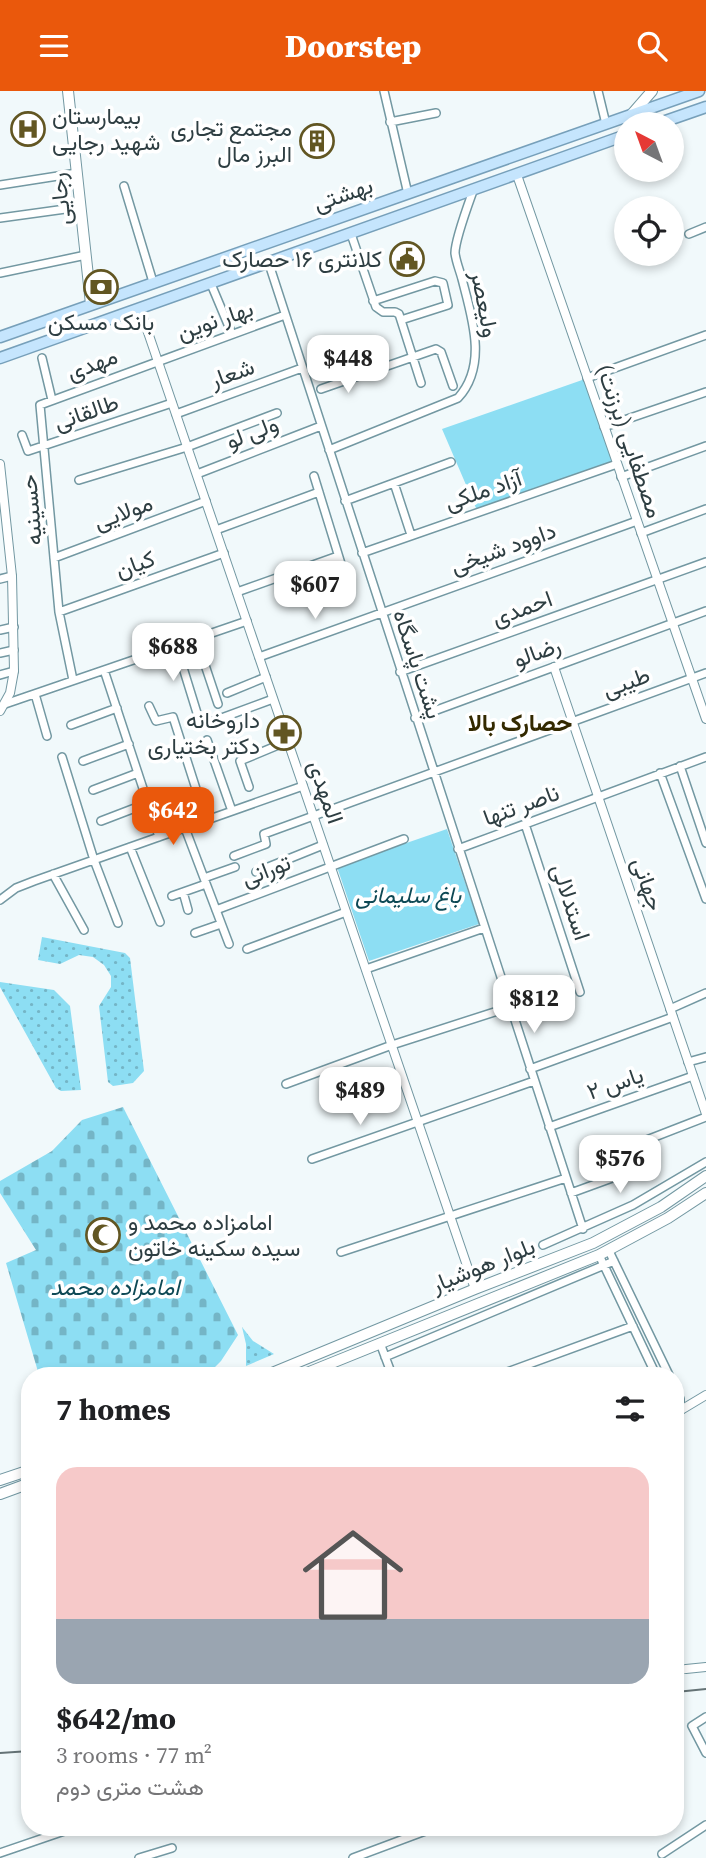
<!DOCTYPE html>
<meta charset="utf-8">
<style>
:root{--surface:#fff;--page:#f2f2f2;--text:#202124;--muted:#757577;--line:#e0e0e0;--accent:#ea580c}
body{margin:0;font-family:"Source Serif 4",Vazirmatn,serif;background:var(--page);color:var(--text);height:100vh;display:flex;flex-direction:column;font-size:26px;white-space:nowrap}
*{box-sizing:border-box;margin:0}
p{font-size:23px;color:var(--muted)}
.icon{flex:none;width:38px;height:38px;fill:none;stroke:currentColor;stroke-width:2;stroke-linecap:round;stroke-linejoin:round}
.map{position:relative;flex:1;overflow:hidden}
.side{position:absolute;left:21px;top:1276px;width:663px;height:469px;display:flex;flex-direction:column;background:var(--surface);border-radius:28px;box-shadow:0 4px 10px #0003}
.side>*{flex:none}
.needle{width:46px;rotate:319deg}
.tools{position:absolute;left:614px;top:21px;display:grid;gap:14px}
.tools a{display:grid;place-items:center;width:70px;height:70px;border-radius:50%;background:var(--surface);box-shadow:0 4px 10px #0003;font-size:35px}
.price{position:absolute;translate:-50% -60px;padding:0 16px;border-radius:14px;background:#fff;color:#222;font-size:23px;line-height:46px;filter:drop-shadow(0 2px 4px #0008)}
.price::after{content:'';position:absolute;left:50%;top:42px;width:21px;height:16px;margin-left:-10px;background:inherit;clip-path:polygon(0 0,100% 0,50% 100%)}
.price.on{background:var(--accent);color:#fff}
ul{padding:0;list-style:none}
li{display:grid;align-content:center;gap:14px;height:371px;padding:0 35px}
li+li{border-top:2px solid var(--line)}
li span{display:grid;place-items:center;height:217px;border-radius:21px;color:#555}
li>.icon{margin-inline-start:auto}
span .icon{width:126px;height:126px;fill:#fffc;stroke-width:1}
li b{font-size:30px}
h2{display:flex;justify-content:space-between;align-items:center;height:84px;padding:0 35px;font-size:30px}
header{display:flex;justify-content:space-between;align-items:center;height:91px;padding:0 35px;background:var(--accent);color:#fff;font-size:32px;font-weight:800}
.map>svg:first-child{display:block}
</style>
<header><svg class="icon" aria-label="menu" viewBox="0 0 24 24"><path d="M4 6h16M4 12h16M4 18h16"/></svg>Doorstep<svg class="icon" aria-label="search" viewBox="0 0 24 24"><circle cx="10" cy="10" r="6"/><path d="M15 15l6 6"/></svg></header>
<div class="map">
<svg width="706" height="1767" viewBox="0 0 706 1767">
<defs>
<pattern id="grass-dots" width="8" height="8" patternUnits="userSpaceOnUse" patternTransform="scale(1.75)"><rect width="8" height="8" fill="#8ddef3"/><path d="M2 2h.1M6 6h.1" fill="none" stroke="#74b5c6" stroke-width="1.8" stroke-linecap="round"/></pattern>
<pattern id="cemetery-stones" width="16" height="16" patternUnits="userSpaceOnUse" patternTransform="scale(1.75)"><rect width="16" height="16" fill="#8ddef3"/><path d="M2 7V4a2 2 0 0 1 4 0v3zM10 15v-3a2 2 0 0 1 4 0v3z" fill="#74b5c6"/></pattern>
</defs>
<rect width="100%" height="100%" fill="#f1f9fb"/>
<path fill="url(#grass-dots)" d="M42,846L125,862L130,867L144,980L133,992L113,995L108,991L99,915L111,896V885L104,874L93,866L79,864L60,873L38,869Z
M0,891L54,899L70,915L81,999L61,1000L56,997L0,896Z
M242,1236L253,1250L274,1263L246,1275V1253Z"/>
<path fill="url(#cemetery-stones)" d="M123,1016L238,1244L221,1270L207,1284H39L6,1172L36,1159L0,1102V1090L52,1060L82,1029Z"/>
<path fill="#8ddef3" d="M585,288L614,372L479,424L442,338Z
M447,738L479,833L369,870L337,776Z"/>
<g fill="none" stroke-linecap="round" stroke-linejoin="round">
<g stroke="#7398a2" stroke-width="10">
<path id="minor" d="M384,0L408,103
M598,0L606,33
M390,31L436,22
M0,94L77,82
M124,95L153,191
M0,127L80,116
M351,143L376,216L383,221H395L399,223L421,292
M689,143L706,136
M269,173L583,1138
M0,182L86,164
M211,193L232,243
M373,210L435,190L443,192L448,214L401,229
M42,267L52,309
M587,287L706,244
M321,298L436,258L441,261L453,295
M176,323L302,277
M604,336L706,301
M22,344L28,360L172,312
M329,359L458,307C488,274 472,227 462,188C460,180 456,171 455,162C455,149 468,114 473,100
M197,383L321,335
M314,385L346,489
M621,386L706,355
M79,389L187,356L277,322
M394,392L411,444
M345,410L451,371
M216,439L319,401
M641,442L706,418
M362,462L617,373
M54,467L206,410
M0,488L12,485
M237,501L338,465
M59,521L224,462
M0,539L14,536
M196,547L218,613
M176,554L197,622
M0,562L14,559
M259,566L637,430
M104,579L159,746
M400,581L706,471
M0,584L14,580
M73,589L59,521L40,314L285,224
M227,602L266,586
M35,603L47,645
M5,613L247,530
M149,615L156,630L173,626L206,729
M415,627L706,520
M208,632L273,608
M71,634L117,617
M207,649L232,720
M62,666L94,769L118,832
M83,670L129,653
M680,675L706,752
M660,682L706,808
M249,696L240,670L288,650
M93,699L138,682
M101,730L148,712
M525,733L580,901
M185,737L229,853
M130,756L160,831
M458,758L706,666
M234,765L266,753L264,743L706,582
M256,781L323,754
M53,783L84,839
M204,787L235,776
M183,801L188,819
M172,805L206,793
M0,809L16,797L34,790L303,695
M216,819L404,748
M195,842L221,833
M247,858L346,821
M366,878L484,837
M670,918L706,902
M688,971L706,966
M530,978L673,926
M286,993L392,954L510,916
M549,1036L693,985
M312,1068L534,990
M571,1102L645,1075L639,1052L706,1026
M543,1154L633,1114L706,1071
M609,1160L669,1284
M341,1161L566,1087
M599,1164L656,1284
M380,1252L392,1284
M385,1266L614,1170
M499,1284L633,1235
M676,1298L680,1308V1320
M706,1626L692,1635L706,1662
M0,1762L76,1736
M662,1763L706,1734
M139,1767L172,1757
M353,1767L428,1739"/>
</g>
<g stroke="#7398a2" stroke-width="10">
<path id="tertiary" d="M517,84L706,628
M140,218L475,1198
M0,373L12,485L14,580L10,602L0,620
M554,576L706,1023
M676,1322L706,1304
M686,1578L706,1576"/>
</g>
<g stroke="#7398a2" stroke-width="12">
<path id="secondary" d="M68,0L91,213
M632,23L652,0
M267,1284L475,1198L593,1152L661,1116L706,1085
M302,1284L599,1164L668,1127L706,1102
M0,1389L30,1379
M0,1403L30,1392"/>
</g>
<g stroke="#77a0ba" stroke-width="13">
<path id="primary" d="M657,33L706,16
M0,246L699,0
M0,267L626,44"/>
</g>
<use href="#minor" stroke="#fff" stroke-width="7"/>
<use href="#tertiary" stroke="#fff" stroke-width="8"/>
<use href="#secondary" stroke="#fff" stroke-width="10"/>
<use href="#primary" stroke="#c5e5fd" stroke-width="10"/>
<path stroke="#657376" stroke-width="2" d="M676,1601L706,1598
M0,1662L30,1660"/>
</g>
<defs>
<g id="hospital-ring" transform="scale(1.75)"><circle r="9.5" fill="#fff" stroke="#625622" stroke-width="1.5"/><path d="M-5-5h3v3.5h4V-5h3V5h-3V1.5h-4V5h-3Z" fill="#625622"/></g>
<g id="building-ring" transform="scale(1.75)"><circle r="9.5" fill="#fff" stroke="#625622" stroke-width="1.5"/><path d="M-4-6H4V6H1V3H-1V6H-4ZM-2.5-4.3h1.7v1.8h-1.7ZM.8-4.3h1.7v1.8H.8ZM-2.5-1h1.7V.8h-1.7ZM.8-1h1.7V.8H.8Z" fill="#625622"/></g>
<g id="civic-ring" transform="scale(1.75)"><circle r="9.5" fill="#fff" stroke="#625622" stroke-width="1.5"/><path d="M-.6-6.5H3V-4.5H.6V-3L4-1V1h2V6H-6V1h2V-1L-.6-3ZM-1.2 2.5V6h2.4V2.5Z" fill="#625622"/></g>
<g id="bank-ring" transform="scale(1.75)"><circle r="9.5" fill="#fff" stroke="#625622" stroke-width="1.5"/><path d="M-6-4H6V4H-6ZM0-2.3a2.3 2.3 0 1 0 0 4.6a2.3 2.3 0 1 0 0-4.6Z" fill="#625622"/></g>
<g id="pharmacy-ring" transform="scale(1.75)"><circle r="9.5" fill="#fff" stroke="#625622" stroke-width="1.5"/><path d="M-2-6h4v4h4v4h-4v4h-4v-4h-4v-4h4Z" fill="#625622"/></g>
<g id="mosque-ring" transform="scale(1.75)"><circle r="9.5" fill="#fff" stroke="#625622" stroke-width="1.5"/><path d="M3.5-4.9A6 6 0 1 0 3.5 4.9A5 5 0 1 1 3.5-4.9Z" fill="#625622"/></g>
</defs>
<g fill-rule="evenodd">
<use href="#hospital-ring" x="28" y="38"/>
<use href="#building-ring" x="317" y="50"/>
<use href="#civic-ring" x="407" y="168"/>
<use href="#bank-ring" x="101" y="196"/>
<use href="#pharmacy-ring" x="284" y="642"/>
<use href="#mosque-ring" x="103" y="1144"/>
</g>
<g text-anchor="middle" stroke-width="7" stroke-linejoin="round" paint-order="stroke">
<g font-size="23" fill="#2e3e42" stroke="#fff" text-anchor="end">
<text x="52" y="33" text-anchor="start">بیمارستان<tspan x="52" dy="26">شهید رجایی</tspan></text>
<text x="292" y="45">مجتمع تجاری<tspan x="292" dy="26">البرز مال</tspan></text>
<text x="382" y="176">کلانتری ۱۶ حصارک</text>
<text x="101" y="239" text-anchor="middle">بانک مسکن</text>
<text x="260" y="637">داروخانه<tspan x="260" dy="26">دکتر بختیاری</tspan></text>
<text x="128" y="1139" text-anchor="start">امامزاده محمد و<tspan x="128" dy="26">سیده سکینه خاتون</tspan></text>
</g>
<g font-size="23" fill="#2e3e42" stroke="#fff">
<text transform="translate(343 103) rotate(-19)" y="8">بهشتی</text>
<text transform="translate(60 108) rotate(-96)" y="8">رجایی</text>
<text transform="translate(485 213) rotate(79)" y="8">ولیعصر</text>
<text transform="translate(215 229) rotate(-19)" y="8">بهار نوین</text>
<text transform="translate(92 273) rotate(-21)" y="8">مهدی</text>
<text transform="translate(232 282) rotate(-20)" y="8">شعار</text>
<text transform="translate(86 321) rotate(-19)" y="8">طالقانی</text>
<text transform="translate(252 341) rotate(-21)" y="8">ولی لو</text>
<text transform="translate(630 350) rotate(71)" y="8">مصطفایی (برزنت)</text>
<text transform="translate(483 399) rotate(-19)" y="8">آزاد ملکی</text>
<text transform="translate(31 419) rotate(-95)" y="8">حسینیه</text>
<text transform="translate(123 421) rotate(-20)" y="8">مولایی</text>
<text transform="translate(503 457) rotate(-20)" y="8">داوود شیخی</text>
<text transform="translate(135 473) rotate(-20)" y="8">کیان</text>
<text transform="translate(522 517) rotate(-20)" y="8">احمدی</text>
<text transform="translate(537 561) rotate(-20)" y="8">رضالو</text>
<text transform="translate(418 573) rotate(72)" y="8">پشت پاسگاه</text>
<text transform="translate(626 591) rotate(-20)" y="8">طیبی</text>
<text transform="translate(326 701) rotate(71)" y="8">المهدی</text>
<text transform="translate(521 714) rotate(-20)" y="8">ناصر تنها</text>
<text transform="translate(266 779) rotate(-21)" y="8">تورانی</text>
<text transform="translate(648 793) rotate(71)" y="8">جهانی</text>
<text transform="translate(571 811) rotate(72)" y="8">استدلالی</text>
<text transform="translate(615 992) rotate(-19)" y="8">یاس ۲</text>
<text transform="translate(483 1174) rotate(-22)" y="8">بلوار هوشیار</text>
</g>
<g font-size="23" font-style="italic" fill="#0e4955" stroke="#fff">
<text x="408" y="812">باغ سلیمانی</text>
<text x="115" y="1204">امامزاده محمد</text>
</g>
<g font-size="24" font-weight="bold" fill="#332900" stroke="#fff">
<text x="520" y="640">حصارک بالا</text>
</g>
</g>
</svg>
<div class="tools">
<a><svg class="needle" viewBox="-14 -14 28 28"><path d="M0-13l5 13h-10z" fill="#e53935"/><path d="M0 13l5-13h-10z" fill="#757577"/></svg></a>
<a><svg class="icon" aria-label="locate" viewBox="0 0 24 24"><circle cx="12" cy="12" r="6"/><path d="M12 2v4M12 18v4M2 12h4M18 12h4"/></svg></a>
</div>
<b class="price" style="left:348px;top:304px">$448</b>
<b class="price" style="left:315px;top:530px">$607</b>
<b class="price" style="left:173px;top:592px">$688</b>
<b class="price on" style="left:173px;top:756px">$642</b>
<b class="price" style="left:534px;top:944px">$812</b>
<b class="price" style="left:360px;top:1036px">$489</b>
<b class="price" style="left:620px;top:1104px">$576</b>
<section class="side">
<h2>7 homes<svg class="icon" aria-label="filters" viewBox="0 0 24 24"><path d="M4 7h16M4 17h16"/><circle cx="9" cy="7" r="2"/><circle cx="15" cy="17" r="2"/></svg></h2>
<ul>
<li><span style="background:linear-gradient(#f6c9c9 70%,#9aa5b1 0)"><svg class="icon" aria-label="home" viewBox="0 0 24 24"><path d="M3 11l9-7 9 7M6 9v11h12V9"/></svg></span><div><b>$642/mo</b><p>3 rooms · 77 m²</p><p>هشت متری دوم</p></div></li>
</ul>
</section>
</div>
